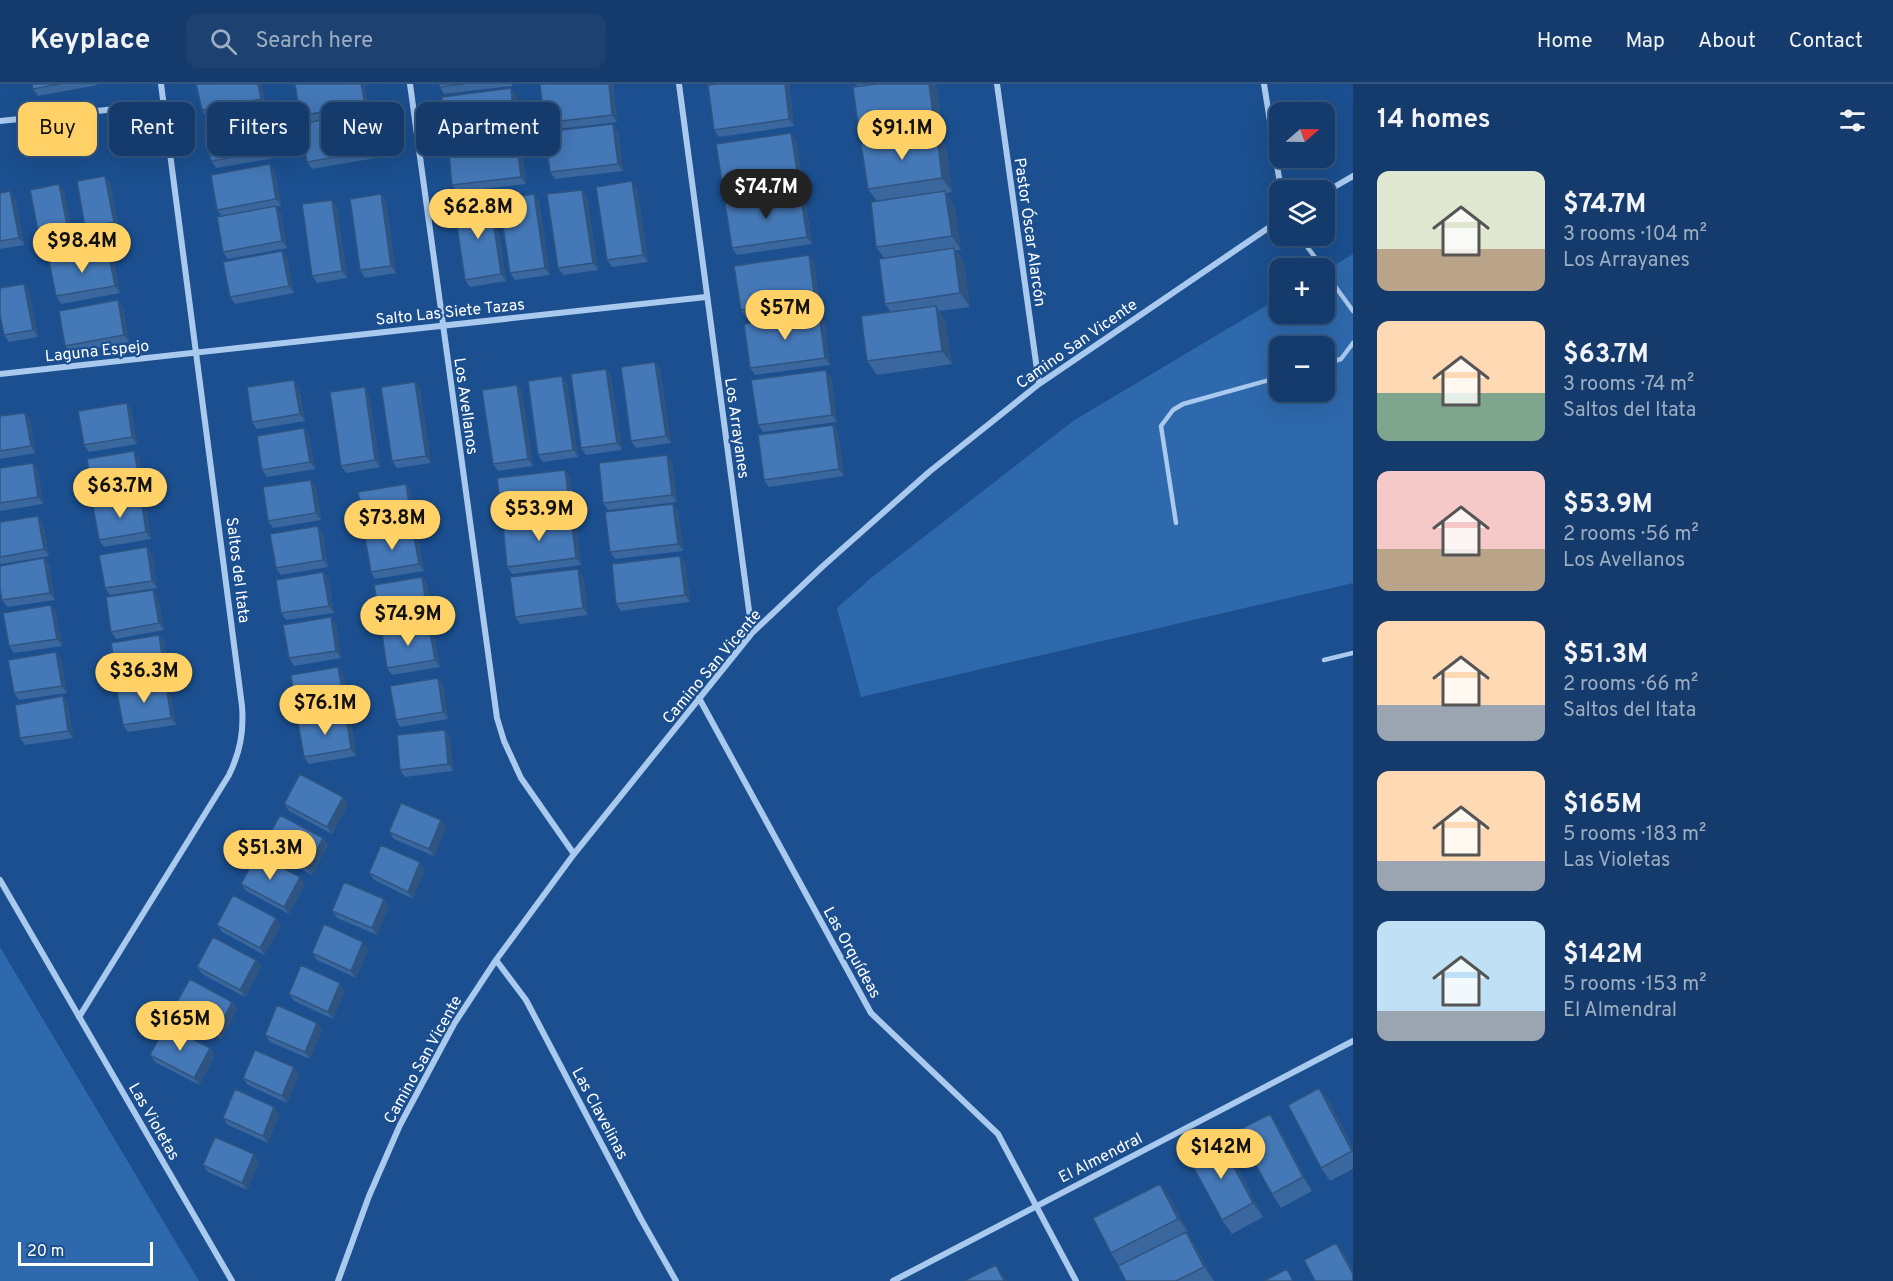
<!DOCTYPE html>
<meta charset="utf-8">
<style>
:root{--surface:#143b6b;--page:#1d4271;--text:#f1f3f6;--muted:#9dadc1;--line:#33557e;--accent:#ffd166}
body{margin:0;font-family:Overpass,sans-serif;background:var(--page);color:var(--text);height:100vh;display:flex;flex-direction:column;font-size:22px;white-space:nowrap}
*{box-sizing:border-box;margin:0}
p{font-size:20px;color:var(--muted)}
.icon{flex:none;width:33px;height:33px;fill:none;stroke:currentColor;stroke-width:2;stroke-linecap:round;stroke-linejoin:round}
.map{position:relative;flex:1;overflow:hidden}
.details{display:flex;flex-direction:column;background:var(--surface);width:540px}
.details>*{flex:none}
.top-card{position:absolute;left:18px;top:18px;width:570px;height:54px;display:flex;gap:12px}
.needle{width:39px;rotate:70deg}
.fabs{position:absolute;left:1269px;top:18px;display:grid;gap:12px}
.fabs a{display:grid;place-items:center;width:66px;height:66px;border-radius:12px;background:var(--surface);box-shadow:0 6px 24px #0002,0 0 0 2px var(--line);font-size:30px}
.scale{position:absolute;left:18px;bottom:15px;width:135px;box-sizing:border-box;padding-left:6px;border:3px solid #fff;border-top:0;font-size:16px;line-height:21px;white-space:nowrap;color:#fff;-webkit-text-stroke:4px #1b4f8f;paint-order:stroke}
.price{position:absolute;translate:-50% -51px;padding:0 14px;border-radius:21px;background:var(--accent);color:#111;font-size:20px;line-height:39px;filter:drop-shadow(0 2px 3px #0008)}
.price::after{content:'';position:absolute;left:50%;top:36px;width:18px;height:14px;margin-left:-9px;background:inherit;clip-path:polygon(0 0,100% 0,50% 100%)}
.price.on{background:#222;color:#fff}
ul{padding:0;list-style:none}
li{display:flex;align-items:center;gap:18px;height:150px;padding:0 24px}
li span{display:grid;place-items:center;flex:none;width:168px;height:120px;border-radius:12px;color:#555}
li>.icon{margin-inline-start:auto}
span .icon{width:72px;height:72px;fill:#fffc;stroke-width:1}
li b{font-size:26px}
h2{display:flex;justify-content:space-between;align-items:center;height:72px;padding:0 24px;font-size:26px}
.tag{padding:0 21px;border-radius:12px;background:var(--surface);box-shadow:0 6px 24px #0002,0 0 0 2px var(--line);font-size:21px;line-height:54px}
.tag.on{background:var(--accent);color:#111}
header{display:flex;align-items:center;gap:36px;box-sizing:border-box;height:84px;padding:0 30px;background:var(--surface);border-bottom:2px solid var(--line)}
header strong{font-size:28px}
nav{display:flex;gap:33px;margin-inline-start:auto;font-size:21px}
.search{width:420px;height:54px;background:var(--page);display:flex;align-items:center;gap:15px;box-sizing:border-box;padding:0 21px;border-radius:12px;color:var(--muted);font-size:22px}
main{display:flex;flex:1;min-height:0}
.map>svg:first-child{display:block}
</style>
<header>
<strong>Keyplace</strong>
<div class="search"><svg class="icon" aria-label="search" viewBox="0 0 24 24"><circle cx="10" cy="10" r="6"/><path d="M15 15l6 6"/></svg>Search here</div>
<nav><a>Home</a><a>Map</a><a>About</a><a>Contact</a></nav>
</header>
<main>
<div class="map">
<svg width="1353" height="1197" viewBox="0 0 1353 1197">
<rect width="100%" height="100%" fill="#1b4f8f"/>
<path fill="#2e69ad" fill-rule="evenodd" d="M1353,170V499L861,613L837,524L871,494L1073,337L1279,214L1280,230H1324L1325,187ZM1280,262H1324V308H1280Z
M0,863L199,1197H0Z"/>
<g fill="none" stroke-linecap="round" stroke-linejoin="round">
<path stroke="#a9c9ee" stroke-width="4.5" d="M1299,152L1323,184
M1324,187L1353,227
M1324,280L1341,275L1353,259
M1176,439L1161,342L1173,326L1183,320L1280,293
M1324,576L1353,569"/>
<path stroke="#a9c9ee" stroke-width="6" d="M410,0L497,634L504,657L521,694L574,770
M679,0L752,549
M997,0L1039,300
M1264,0L1281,106
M0,37L164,20
M1324,109L1353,92
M0,290L706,213
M699,614L871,929L998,1050L1076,1197
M0,796L232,1197
M496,876L526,916L641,1135L676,1197
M79,933L229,691C240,668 244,648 242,622L161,0
M338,1197L369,1112L400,1041L454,940L496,876L574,770L752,549L823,482L929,388L1039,300L1280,136
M893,1197L1353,957"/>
</g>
<path fill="#3a679d" d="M32,0H97V1L38,12L33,5Z
M196,0H261L266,22L206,33L202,26Z
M295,0H364L369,27L305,39L300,32Z
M439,0H512L513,2L444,10L440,3Z
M613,0L617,38L549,46L544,39Z
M717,0H789L794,42L719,53L714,46Z
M856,0H938L934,1L937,6L943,51L938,52L946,63L952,108L946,109L954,121L961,166H956L964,178L970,223L939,227L945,236L952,280L877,291L867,277L891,228L885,220L884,174L876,163L877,117L868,105L867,59L859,48L858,3Z
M516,11L520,52L452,60L447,53Z
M364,28L369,35L376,74L312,85L307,78Z
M268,39L275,74L216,84L211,77Z
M613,40L618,47L623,87L555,95L550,88Z
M791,49L796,56L803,101L728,111L723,104Z
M521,60L526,100L457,108L452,101Z
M275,87L281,122L276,123L281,130L287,164L228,175L223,168L222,132L217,126Z
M105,92L110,99L119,145L90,151L85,144Z
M59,100L64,107L73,153L44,159L39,152Z
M637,104L648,178L612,183L607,176Z
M582,106L587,113L598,186L563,191L558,184Z
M0,109L15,114L24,161L0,165Z
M381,110L386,118L396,189L365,194L360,186Z
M534,110L539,117L550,191L515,196L510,189Z
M332,116L337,123L347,194L317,199L312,192Z
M805,116L812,160L737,171L732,164Z
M495,123L506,197L470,203L465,196Z
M108,167L113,174L120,209L61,220L56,212Z
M282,167L287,174L294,209L235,220L230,213Z
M814,178L820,223L746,234L741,226Z
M24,200L29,207L38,253L9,258L4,251Z
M123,223L129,258L70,269L65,262Z
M824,236L830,281L755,291L750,284Z
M655,278L660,285L671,359L636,364L631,357Z
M606,285L611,292L622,366L586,371L581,364Z
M831,293L837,338L763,348L758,341Z
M415,298L420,305L431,379L397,384L392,377Z
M567,299L578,373L543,378L538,371Z
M517,301L522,308L533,382L498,387L493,380Z
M299,303L305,337L257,345L252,338Z
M369,310L380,383L346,389L341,382Z
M127,319L131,326L137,360L89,368L84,361Z
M25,329L30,336L35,369L0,375V332Z
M833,341L838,348L844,392L769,403L764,396Z
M304,344L309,351L315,385L267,393L262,386Z
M134,367L139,374L145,408L97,415L92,408Z
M672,378L677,418L608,426L603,419Z
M0,384L38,386L43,420L0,427Z
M565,386L570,393L575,432L507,441L502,434Z
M311,396L316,403L321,436L273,444L268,437Z
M406,400L411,407L416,440L369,448L364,441Z
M146,421L151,455L104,463L99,456Z
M678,427L683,467L615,475L610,468Z
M38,432L43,439L49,472L1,480L0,479V438Z
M576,441L581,481L512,490L507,483Z
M323,449L328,483L281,491L276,484Z
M418,453L424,487L375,495L371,488Z
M147,463L152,470L157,504L110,511L105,504Z
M44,474L49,481L55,516L7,523L2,516Z
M685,479L690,518L621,527L616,520Z
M323,488L328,495L334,529L286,536L281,529Z
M583,492L588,531L520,540L515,533Z
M422,493L427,500L432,534L384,542L380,535Z
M158,513L164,546L116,555L111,548Z
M51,521L56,528L62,562L14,569L9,562Z
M336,540L341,574L294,582L289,574Z
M429,542L434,549L440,583L392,591L387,584Z
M159,551L164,558L169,592L122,600L117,593Z
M61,575L67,609L19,616L14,609Z
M343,590L349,624L301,631L296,624Z
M438,594L443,601L448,635L400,643L396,636Z
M166,599L170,606L176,641L128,648L123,641Z
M63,612L68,620L73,654L25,661L20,654Z
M351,638L356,672L309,680L304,673Z
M445,646L450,653L453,687L405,693L400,686Z
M343,713L348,720L332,750L289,727L284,720Z
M446,743L434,772L394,755L389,748Z
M323,754L328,761L312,791L269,768L264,761Z
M425,785L413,815L374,796L369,789Z
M241,800H305L289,830L246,807Z
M384,815L389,822L377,851L337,834L332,827Z
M276,834L281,842L264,871L222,848L217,841Z
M368,865L356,894L317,876L312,869Z
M256,876L261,883L245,913L202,890L197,883Z
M345,906L333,935L294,917L289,910Z
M232,918L237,925L222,955L178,932L173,925Z
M317,939L322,946L310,975L270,958L265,951Z
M210,964L215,971L199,1001L155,978L150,971Z
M299,990L287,1019L248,1001L243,994Z
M1319,1004L1329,1017L1353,1064V1085L1330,1097L1321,1084Z
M274,1023L279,1030L268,1059L228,1041L223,1034Z
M1270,1030L1279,1044L1312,1107L1281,1124L1272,1110Z
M1220,1057L1230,1070L1263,1133L1232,1150L1222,1136Z
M259,1077L247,1106L208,1088L203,1081Z
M1160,1100L1170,1113L1188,1148L1187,1149L1195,1161L1214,1197H1126L1119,1182L1111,1169Z"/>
<path fill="#305480" d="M258,0H261L266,22L261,15Z
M361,0H364L369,27L365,20Z
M609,0H613L617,38L612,31Z
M785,0H789L794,42L789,35Z
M929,0H933L937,6L943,51L934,38Z
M511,4L516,11L520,52L515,45Z
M364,28L369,35L376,74L371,67Z
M263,31L268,39L275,74L270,67Z
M613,40L618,47L623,87L618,80Z
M791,49L796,56L803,101L798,93Z
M937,50L946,63L952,108L942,94Z
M516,53L521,60L526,100L521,93Z
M270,80L275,87L281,122L276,115Z
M105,92L110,99L119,145L114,138Z
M632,97L637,104L648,178L643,171Z
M59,100L64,107L73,153L68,146Z
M582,106L587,113L598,186L593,179Z
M10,107L15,114L24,161L19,154Z
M945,107L954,121L961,166L952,152Z
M800,109L805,116L812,160L807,153Z
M381,110L386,118L396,189L391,182Z
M534,110L539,117L550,191L545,184Z
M332,116L337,123L347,194L342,187Z
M490,116L495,123L506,197L501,190Z
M276,122L281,130L287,164L282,157Z
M954,164L964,178L970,223L960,209Z
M108,167L113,174L120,209L115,202Z
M282,167L287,174L294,209L289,202Z
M809,171L814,178L820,223L815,216Z
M24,200L29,207L38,253L33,246Z
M118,216L123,223L129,258L124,251Z
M936,222L945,236L952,280L942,267Z
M819,229L824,236L830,281L825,274Z
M655,278L660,285L671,359L666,352Z
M606,285L611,292L622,366L617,359Z
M826,286L831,293L837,338L832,331Z
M562,292L567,299L578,373L573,366Z
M294,296L299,303L305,337L300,330Z
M415,298L420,305L431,379L426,372Z
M517,301L522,308L533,382L528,375Z
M365,303L369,310L380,383L375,376Z
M127,319L131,326L137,360L132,353Z
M25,329L30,336L35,369L31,362Z
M833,341L838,348L844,392L839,385Z
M304,344L309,351L315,385L310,378Z
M134,367L139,374L145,408L140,401Z
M667,371L672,378L677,418L672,411Z
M33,379L38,386L43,420L38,413Z
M565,386L570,393L575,432L570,425Z
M311,396L316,403L321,436L316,429Z
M406,400L411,407L416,440L411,433Z
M141,414L146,421L151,455L146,448Z
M673,420L678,427L683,467L678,460Z
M38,432L43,439L49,472L44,465Z
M571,434L576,441L581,481L576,474Z
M318,442L323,449L328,483L323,476Z
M413,446L418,453L424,487L419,480Z
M147,463L152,470L157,504L152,497Z
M680,472L685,479L690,518L685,511Z
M44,474L49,481L55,516L50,509Z
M578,485L583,492L588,531L583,524Z
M323,488L328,495L334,529L329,522Z
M422,493L427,500L432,534L427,527Z
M153,506L158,513L164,546L159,539Z
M51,521L56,528L62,562L57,555Z
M331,533L336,540L341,574L336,567Z
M429,542L434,549L440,583L435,576Z
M159,551L164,558L169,592L164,585Z
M56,568L61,575L67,609L62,602Z
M338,583L343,590L349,624L344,617Z
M438,594L443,601L448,635L443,628Z
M166,599L170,606L176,641L171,634Z
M63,612L68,620L73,654L68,647Z
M346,631L351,638L356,672L351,665Z
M445,646L450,653L453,687L448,680Z
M343,713L348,720L332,750L327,743Z
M441,736L446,743L434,772L429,765Z
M323,754L328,761L312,791L307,784Z
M420,778L425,785L413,815L408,808Z
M300,793L305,800L289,830L284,823Z
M384,815L389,822L377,851L372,844Z
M276,834L281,842L264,871L260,864Z
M363,858L368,865L356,894L351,887Z
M256,876L261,883L245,913L240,906Z
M340,899L345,906L333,935L328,928Z
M232,918L237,925L222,955L217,948Z
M317,939L322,946L310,975L305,968Z
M210,964L215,971L199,1001L194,994Z
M294,983L299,990L287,1019L282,1012Z
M1319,1004L1329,1017L1353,1064V1068Z
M274,1023L279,1030L268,1059L263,1052Z
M1270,1030L1279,1044L1312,1107L1303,1093Z
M1220,1057L1230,1070L1263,1133L1253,1119Z
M254,1070L259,1077L247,1106L242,1099Z
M1160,1100L1170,1113L1188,1148L1178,1135Z
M1186,1148L1195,1161L1214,1197L1204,1183Z
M1336,1159L1346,1173L1353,1186V1190Z
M996,1181L1005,1194L1007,1197H1004Z"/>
<path fill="#4478b7" stroke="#305480" stroke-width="1.5" d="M32,0H60L33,5Z
M196,0H258L261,15L202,26Z
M295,0H361L365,20L300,32Z
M439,0H465L440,3Z
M540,0H609L612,31L544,39Z
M717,0H785L789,35L714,46L708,1Z
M876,0H929L934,38L859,48L853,3Z
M511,4L515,45L447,53L442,13Z
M364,28L371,67L307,78L300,40Z
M263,31L270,67L211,77L204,42Z
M613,40L618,80L550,88L545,48Z
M791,49L798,93L723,104L716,60Z
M937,50L942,94L868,105L861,60Z
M516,53L521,93L452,101L448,61Z
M270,80L276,115L217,126L211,91Z
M105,92L114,138L85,144L77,97Z
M632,97L643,171L607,176L596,103Z
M59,100L68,146L39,152L30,106Z
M582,106L593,179L558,184L547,110Z
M10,107L19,154L0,157V109Z
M945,107L952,152L876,163L871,118Z
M800,109L807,153L732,164L725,119Z
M381,110L391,182L360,186L350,115Z
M534,110L545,184L510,189L499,116Z
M332,116L342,187L312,192L302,120Z
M490,116L501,190L465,196L454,122Z
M276,122L282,157L223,168L217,133Z
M954,164L960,209L885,220L879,175Z
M108,167L115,202L56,212L49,177Z
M282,167L289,202L230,213L223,178Z
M809,171L815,216L741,226L734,182Z
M24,200L33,246L4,251L0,231V204Z
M118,216L124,251L65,262L59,227Z
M936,222L942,267L867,277L861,232Z
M819,229L825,274L750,284L744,240Z
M655,278L666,352L631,357L621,283Z
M606,285L617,359L581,364L571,290Z
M826,286L832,331L758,341L751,296Z
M562,292L573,366L538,371L528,297Z
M294,296L300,330L252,338L247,303Z
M415,298L426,372L392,377L381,303Z
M517,301L528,375L493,380L482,306Z
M365,303L375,376L341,382L330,308Z
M127,319L132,353L84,361L78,327Z
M25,329L31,362L0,367V332Z
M833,341L839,385L764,396L758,351Z
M304,344L310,378L262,386L257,352Z
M134,367L140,401L92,408L87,375Z
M667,371L672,411L603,419L599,379Z
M33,379L38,413L0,419V384Z
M565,386L570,425L502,434L497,394Z
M311,396L316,429L268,437L263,403Z
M406,400L411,433L364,441L358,408Z
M141,414L146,448L99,456L93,422Z
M673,420L678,460L610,468L605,428Z
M38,432L44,465L0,473V438Z
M571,434L576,474L507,483L503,442Z
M318,442L323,476L276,484L270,450Z
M413,446L419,480L371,488L365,454Z
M147,463L152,497L105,504L99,471Z
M680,472L685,511L616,520L612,480Z
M44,474L50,509L2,516L0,504V482Z
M578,485L583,524L515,533L510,493Z
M323,488L329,522L281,529L276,496Z
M422,493L427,527L380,535L374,501Z
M153,506L159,539L111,548L106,513Z
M51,521L57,555L9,562L3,529Z
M331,533L336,567L289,574L283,541Z
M429,542L435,576L387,584L382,550Z
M159,551L164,585L117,593L111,559Z
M56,568L62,602L14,609L8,576Z
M338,583L344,617L296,624L291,591Z
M438,594L443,628L396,636L390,602Z
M166,599L171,634L123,641L117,608Z
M63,612L68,647L20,654L15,621Z
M346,631L351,665L304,673L298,639Z
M445,646L448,680L400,686L397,651Z
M300,690L343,713L327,743L284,720Z
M401,719L441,736L429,765L389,748Z
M280,731L323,754L307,784L264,761Z
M381,761L420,778L408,808L369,789Z
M257,770L300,793L284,823L241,800Z
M344,798L384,815L372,844L332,827Z
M233,811L276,834L260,864L217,841Z
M324,840L363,858L351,887L312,869Z
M213,853L256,876L240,906L197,883Z
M301,881L340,899L328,928L289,910Z
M190,895L232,918L217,948L173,925Z
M277,921L317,939L305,968L265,951Z
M166,941L210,964L194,994L150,971Z
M255,966L294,983L282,1012L243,994Z
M1319,1004L1352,1067L1321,1084L1288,1021Z
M235,1005L274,1023L263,1052L223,1034Z
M1270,1030L1303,1093L1272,1110L1237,1047Z
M215,1053L254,1070L242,1099L203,1081Z
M1220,1057L1253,1119L1222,1136L1188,1073Z
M1160,1100L1178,1135L1111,1169L1093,1134Z
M1186,1148L1204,1183L1176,1197H1126L1118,1182Z
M1336,1159L1353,1190V1197H1315L1304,1176Z
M996,1181L1004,1197H964Z
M1287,1185L1293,1197H1264Z"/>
<g text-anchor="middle" stroke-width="4.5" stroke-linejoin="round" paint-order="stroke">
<g font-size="16" fill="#fff" stroke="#1b4f8f">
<text transform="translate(1031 148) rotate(82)" y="6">Pastor Óscar Alarcón</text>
<text transform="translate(450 227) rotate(-6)" y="6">Salto Las Siete Tazas</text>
<text transform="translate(1076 259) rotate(-35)" y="6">Camino San Vicente</text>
<text transform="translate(97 266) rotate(-6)" y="6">Laguna Espejo</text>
<text transform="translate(467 322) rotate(82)" y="6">Los Avellanos</text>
<text transform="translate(738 344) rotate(82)" y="6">Los Arrayanes</text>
<text transform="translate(239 486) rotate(83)" y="6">Saltos del Itata</text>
<text transform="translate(711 582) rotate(-50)" y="6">Camino San Vicente</text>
<text transform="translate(853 868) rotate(61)" y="6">Las Orquídeas</text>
<text transform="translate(422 975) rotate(-61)" y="6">Camino San Vicente</text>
<text transform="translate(601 1029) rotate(62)" y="6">Las Clavelinas</text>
<text transform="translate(155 1037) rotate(60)" y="6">Las Violetas</text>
<text transform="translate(1100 1073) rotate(-27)" y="6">El Almendral</text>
</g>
</g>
</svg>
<div class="fabs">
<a><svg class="needle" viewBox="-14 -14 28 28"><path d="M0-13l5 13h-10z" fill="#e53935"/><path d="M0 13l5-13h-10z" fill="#9dadc1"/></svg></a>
<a><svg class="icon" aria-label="layers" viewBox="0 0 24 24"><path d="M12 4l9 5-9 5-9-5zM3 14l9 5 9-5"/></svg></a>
<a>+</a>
<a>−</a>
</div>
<div class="scale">20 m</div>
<b class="price" style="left:902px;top:77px">$91.1M</b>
<b class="price on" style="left:766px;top:136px">$74.7M</b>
<b class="price" style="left:478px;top:156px">$62.8M</b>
<b class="price" style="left:82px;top:190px">$98.4M</b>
<b class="price" style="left:785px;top:257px">$57M</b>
<b class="price" style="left:120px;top:435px">$63.7M</b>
<b class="price" style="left:539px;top:458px">$53.9M</b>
<b class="price" style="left:392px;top:467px">$73.8M</b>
<b class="price" style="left:408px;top:563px">$74.9M</b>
<b class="price" style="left:144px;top:620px">$36.3M</b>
<b class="price" style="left:325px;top:652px">$76.1M</b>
<b class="price" style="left:270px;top:797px">$51.3M</b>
<b class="price" style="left:180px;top:968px">$165M</b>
<b class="price" style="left:1221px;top:1096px">$142M</b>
<div class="top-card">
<a class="tag on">Buy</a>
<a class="tag">Rent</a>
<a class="tag">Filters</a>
<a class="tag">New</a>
<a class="tag">Apartment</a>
</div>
</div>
<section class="details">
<h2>14 homes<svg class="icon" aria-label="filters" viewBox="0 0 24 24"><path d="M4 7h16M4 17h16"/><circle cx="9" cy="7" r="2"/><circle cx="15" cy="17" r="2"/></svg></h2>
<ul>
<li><span style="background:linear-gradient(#dfe7d0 65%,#b9a48a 0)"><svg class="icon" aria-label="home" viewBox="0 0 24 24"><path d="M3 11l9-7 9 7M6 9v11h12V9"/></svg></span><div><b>$74.7M</b><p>3 rooms · 104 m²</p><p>Los Arrayanes</p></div></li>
<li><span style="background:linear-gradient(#ffd9b3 60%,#7fa58c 0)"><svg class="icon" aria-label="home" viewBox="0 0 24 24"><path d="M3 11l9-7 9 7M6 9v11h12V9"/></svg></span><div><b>$63.7M</b><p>3 rooms · 74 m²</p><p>Saltos del Itata</p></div></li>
<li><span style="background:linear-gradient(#f6c9c9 65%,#b9a48a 0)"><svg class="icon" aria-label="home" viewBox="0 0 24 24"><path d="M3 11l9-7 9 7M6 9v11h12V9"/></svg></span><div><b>$53.9M</b><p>2 rooms · 56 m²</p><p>Los Avellanos</p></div></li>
<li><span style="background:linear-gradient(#ffd9b3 70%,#9aa5b1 0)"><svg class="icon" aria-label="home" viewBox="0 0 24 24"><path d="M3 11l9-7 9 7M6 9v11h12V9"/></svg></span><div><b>$51.3M</b><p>2 rooms · 66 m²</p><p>Saltos del Itata</p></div></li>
<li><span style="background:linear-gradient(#ffd9b3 75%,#9aa5b1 0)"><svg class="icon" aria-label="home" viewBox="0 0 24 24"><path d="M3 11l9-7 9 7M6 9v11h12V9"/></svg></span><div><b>$165M</b><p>5 rooms · 183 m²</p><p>Las Violetas</p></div></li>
<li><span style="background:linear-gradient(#bfe0f5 75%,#9aa5b1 0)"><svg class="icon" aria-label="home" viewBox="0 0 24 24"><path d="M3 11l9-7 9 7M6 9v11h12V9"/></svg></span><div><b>$142M</b><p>5 rooms · 153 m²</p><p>El Almendral</p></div></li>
</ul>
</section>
</main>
